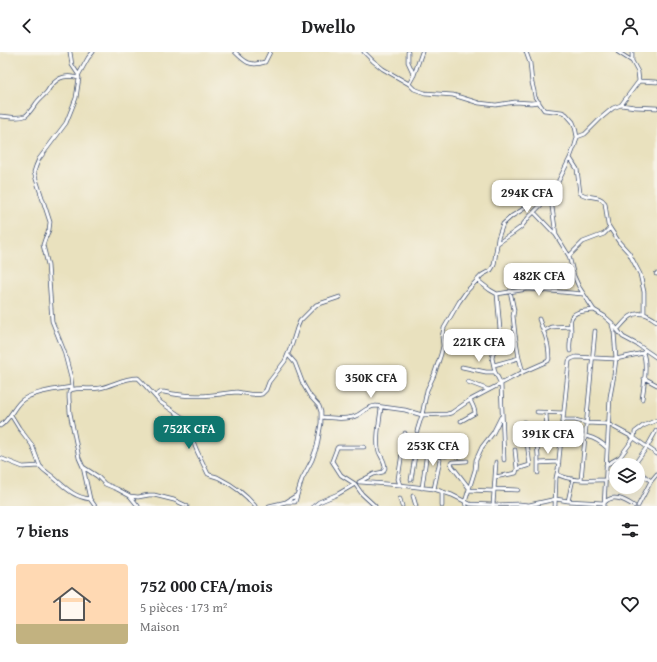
<!DOCTYPE html>
<html lang="fr">
<meta charset="utf-8">
<style>
:root{--surface:#fff;--page:#f6f6f6;--text:#202124;--muted:#757577;--line:#e0e0e0;--accent:#0f766e}
body{margin:0;font-family:"Gentium Book Plus",serif;background:var(--page);color:var(--text);height:100vh;display:flex;flex-direction:column;font-size:15px;white-space:nowrap}
*{box-sizing:border-box;margin:0}
p{font-size:13px;color:var(--muted)}
.icon{flex:none;width:22px;height:22px;fill:none;stroke:currentColor;stroke-width:2;stroke-linecap:round;stroke-linejoin:round}
.map{position:relative;height:454px;overflow:hidden}
.sheet{display:flex;flex-direction:column;background:var(--surface);flex:1}
.sheet>*{flex:none}
.buttons{position:absolute;left:609px;top:406px;display:grid;gap:8px}
.buttons a{display:grid;place-items:center;width:36px;height:36px;border-radius:50%;background:var(--surface);box-shadow:0 4px 16px #0002;font-size:20px}
.price{position:absolute;translate:-50% -34px;padding:0 9px;border-radius:8px;background:#fff;color:#222;font-size:13px;line-height:26px;filter:drop-shadow(0 1px 2px #0008)}
.price::after{content:'';position:absolute;left:50%;top:24px;width:12px;height:9px;margin-left:-6px;background:inherit;clip-path:polygon(0 0,100% 0,50% 100%)}
.price.active{background:var(--accent);color:#fff}
ul{padding:0;list-style:none}
li{display:flex;align-items:center;gap:12px;height:100px;padding:0 16px}
li+li{border-top:1px solid var(--line)}
li span{display:grid;place-items:center;flex:none;width:112px;height:80px;border-radius:4px;color:#555}
li>.icon{margin-inline-start:auto}
span .icon{width:48px;height:48px;fill:#fffc;stroke-width:1}
li b{font-size:17px}
h2{display:flex;justify-content:space-between;align-items:center;height:48px;padding:0 16px;font-size:17px}
header{display:flex;justify-content:space-between;align-items:center;height:52px;padding:0 16px;background:var(--surface);font-size:18px;font-weight:700}
.map>svg:first-child{display:block}
</style>
<header><svg class="icon" aria-label="back" viewBox="0 0 24 24"><path d="M15 5l-7 7 7 7"/></svg>Dwello<svg class="icon" aria-label="person" viewBox="0 0 24 24"><circle cx="12" cy="8" r="4"/><path d="M4 21q1-7 8-7t8 7"/></svg></header>
<div class="map">
<svg width="657" height="454" viewBox="0 0 657 454">
<rect width="100%" height="100%" fill="#f7f3e8"/>
<filter id="ink" filterUnits="userSpaceOnUse"><feTurbulence type="fractalNoise" baseFrequency=".025" numOctaves="2"/><feDisplacementMap in="SourceGraphic" scale="8" xChannelSelector="R" yChannelSelector="G"/><feConvolveMatrix kernelMatrix="1 2 1 2 8 2 1 2 1" color-interpolation-filters="sRGB"/></filter>
<filter id="wash" filterUnits="userSpaceOnUse"><feTurbulence type="fractalNoise" baseFrequency=".012" numOctaves="4" result="noise"/><feDisplacementMap in="SourceGraphic" scale="16" xChannelSelector="R" yChannelSelector="G"/><feGaussianBlur stdDeviation="0.9" result="paint"/><feColorMatrix in="noise" values="0 0 0 0 0 0 0 0 0 0 0 0 0 0 0 0 0 1.4 0 .05"/><feComposite in="paint" operator="in"/></filter>
<g filter="url(#wash)">
<rect width="100%" height="100%" fill="#e9e1be"/>
</g>
<g filter="url(#ink)">
<g fill="none" stroke-linecap="round" stroke-linejoin="round">
<g stroke="#3a4a6c" stroke-width="4.5">
<path id="minor" d="M70,0L72,13L78,22L79,26L76,46L66,71L39,107L36,114L34,120L36,127L50,170L49,178L45,187L43,193L48,213L52,269L64,299L71,326L72,335L69,341V346L70,361L79,406L83,415L97,424L105,432L117,437L130,444L138,445L149,443H154L174,448L187,454
M235,0C245,10 250,15 265,10L270,0
M364,0L373,9L383,17L409,32L414,37L425,41L453,43L479,51L496,53L515,50L531,51L539,50
M408,0V10L414,23
M526,0L530,11L532,31L534,39L535,45L544,58L562,60L566,62L573,70L575,75L577,85L575,93L570,106L554,138L551,148L556,183L569,204L574,224L579,235L594,258L604,264L612,271L623,285L638,293L657,306
M618,0L632,9
M632,0V9L638,20L639,29
M78,24L88,6L93,0
M409,32L414,23L422,0
M621,53L635,55L657,56
M0,64C8,64 17,67 25,64C29,62 32,56 35,53C38,48 42,45 46,41C48,39 49,36 51,34C59,24 67,23 79,26
M577,85L585,82L601,66L613,56L621,53L639,29L657,30
M570,106L577,117L580,141C588,147 599,142 605,151L608,173L619,190L629,201L640,222L644,240V262
M534,160L555,182
M498,191L513,181L521,175L529,165L542,152L551,148
M569,204L583,190L604,182L610,176
M656,222H657
M477,228L490,238L497,242L528,237L583,242
M510,239L514,258L513,264L515,282L519,306L523,320
M497,242L501,290L495,295L492,306L495,320L501,332L504,408
M617,278C624,271 631,259 643,262C648,262 653,267 657,269
M543,279L551,275L571,274
M570,299C569,292 571,286 571,279C571,275 570,271 571,267C574,258 587,259 594,258
M494,313L519,306
M462,315L486,320H495
M644,326L657,333
M468,330L489,338
M71,338C81,335 90,338 100,336C114,333 123,326 138,326L142,330L160,350L182,365L185,369L197,399L208,422C211,424 216,424 219,426C233,433 245,442 255,454
M155,344L161,340H164C181,344 194,345 212,343C220,343 228,340 237,340C245,341 253,344 262,342L266,338L269,330L285,309L292,292L297,276L300,269L316,253L340,245
M642,347C644,335 648,312 643,301
M537,360L564,361
M546,361L547,378L549,387H561
M11,363L19,376L32,393L40,414C44,419 48,421 53,425C65,435 73,445 90,447
M321,365C332,366 342,368 353,365C362,363 364,355 376,354L405,358L422,363L447,362L451,361L470,348L523,320L548,309L549,307C549,299 548,291 545,283C543,278 541,273 539,267
M563,368H575L587,371L608,372L634,386L657,402
M461,369L475,361C475,357 472,352 470,348
M0,374C9,368 13,357 20,350C30,340 59,337 72,335
M417,379L422,363L427,338L434,323L441,302L443,294L442,285L444,276L459,250L466,240L482,223L491,218L494,213L498,186L503,172L512,164L522,158L531,147
M405,381L398,427L400,433L434,437L452,443L470,452L493,453V454
M562,383C580,383 593,382 607,396
M364,395H338L337,396L332,409L341,423L355,432L362,442L375,454
M403,396L416,397V398L411,428
M427,403L446,404
M620,405L630,413
M0,406L23,415L40,414
M467,409L452,410L451,411L452,414L469,436
M496,410L493,453L519,452L529,453
M538,411L559,410
M606,413L620,405L634,386L635,380L643,374L657,368
M634,413L647,395L656,379
M83,415L90,447L95,454
M517,417L530,413L524,370
M638,419L651,429
M538,421V404L537,392L549,389V387
M557,422C571,430 591,428 606,428
M495,425L516,421L517,417L515,398
M581,428L595,279
M359,430L374,422L383,420L385,416C385,407 379,404 378,396C376,383 380,368 381,355
M360,430L400,433
M422,436L428,392
M434,437L440,408
M494,437L518,438
M469,438L493,439
M130,444L138,454
M413,444L416,454
M400,447L402,454
M568,449L573,427
M286,450L297,443
M269,454L286,450H295L302,427L312,408L317,394L321,371V360L319,354L310,344L303,332L295,311L288,303
M314,454L319,450L338,442L355,432
M442,454V440
M466,454L465,450L475,418L476,408L482,395L493,381L501,365
M527,454L529,453L556,447L568,449L604,451C613,441 625,448 634,454
M555,454L556,426L558,417L569,309L571,307L576,305L616,307L643,301L645,298
M604,454L610,345L614,323L616,307L614,280L612,273
M638,454L651,429L657,422"/>
</g>
<use href="#minor" stroke="#fff" stroke-width="3"/>
</g>
</g>
</svg>
<div class="buttons">
<a><svg class="icon" aria-label="layers" viewBox="0 0 24 24"><path d="M12 4l9 5-9 5-9-5zM3 14l9 5 9-5"/></svg></a>
</div>
<b class="price" style="left:527px;top:162px">294K CFA</b>
<b class="price" style="left:539px;top:245px">482K CFA</b>
<b class="price" style="left:479px;top:311px">221K CFA</b>
<b class="price" style="left:371px;top:347px">350K CFA</b>
<b class="price active" style="left:189px;top:398px">752K CFA</b>
<b class="price" style="left:548px;top:403px">391K CFA</b>
<b class="price" style="left:433px;top:415px">253K CFA</b>
</div>
<section class="sheet">
<h2>7 biens<svg class="icon" aria-label="filters" viewBox="0 0 24 24"><path d="M4 7h16M4 17h16"/><circle cx="9" cy="7" r="2"/><circle cx="15" cy="17" r="2"/></svg></h2>
<ul>
<li><span style="background:linear-gradient(#ffd9b3 75%,#c2b280 0)"><svg class="icon" aria-label="home" viewBox="0 0 24 24"><path d="M3 11l9-7 9 7M6 9v11h12V9"/></svg></span><div><b>752 000 CFA/mois</b><p>5 pièces · 173 m²</p><p>Maison</p></div><svg class="icon" aria-label="heart" viewBox="0 0 24 24"><path d="M12 20l-8-8c-3-5 5-10 8-4 3-6 11-1 8 4z"/></svg></li>
</ul>
</section>
